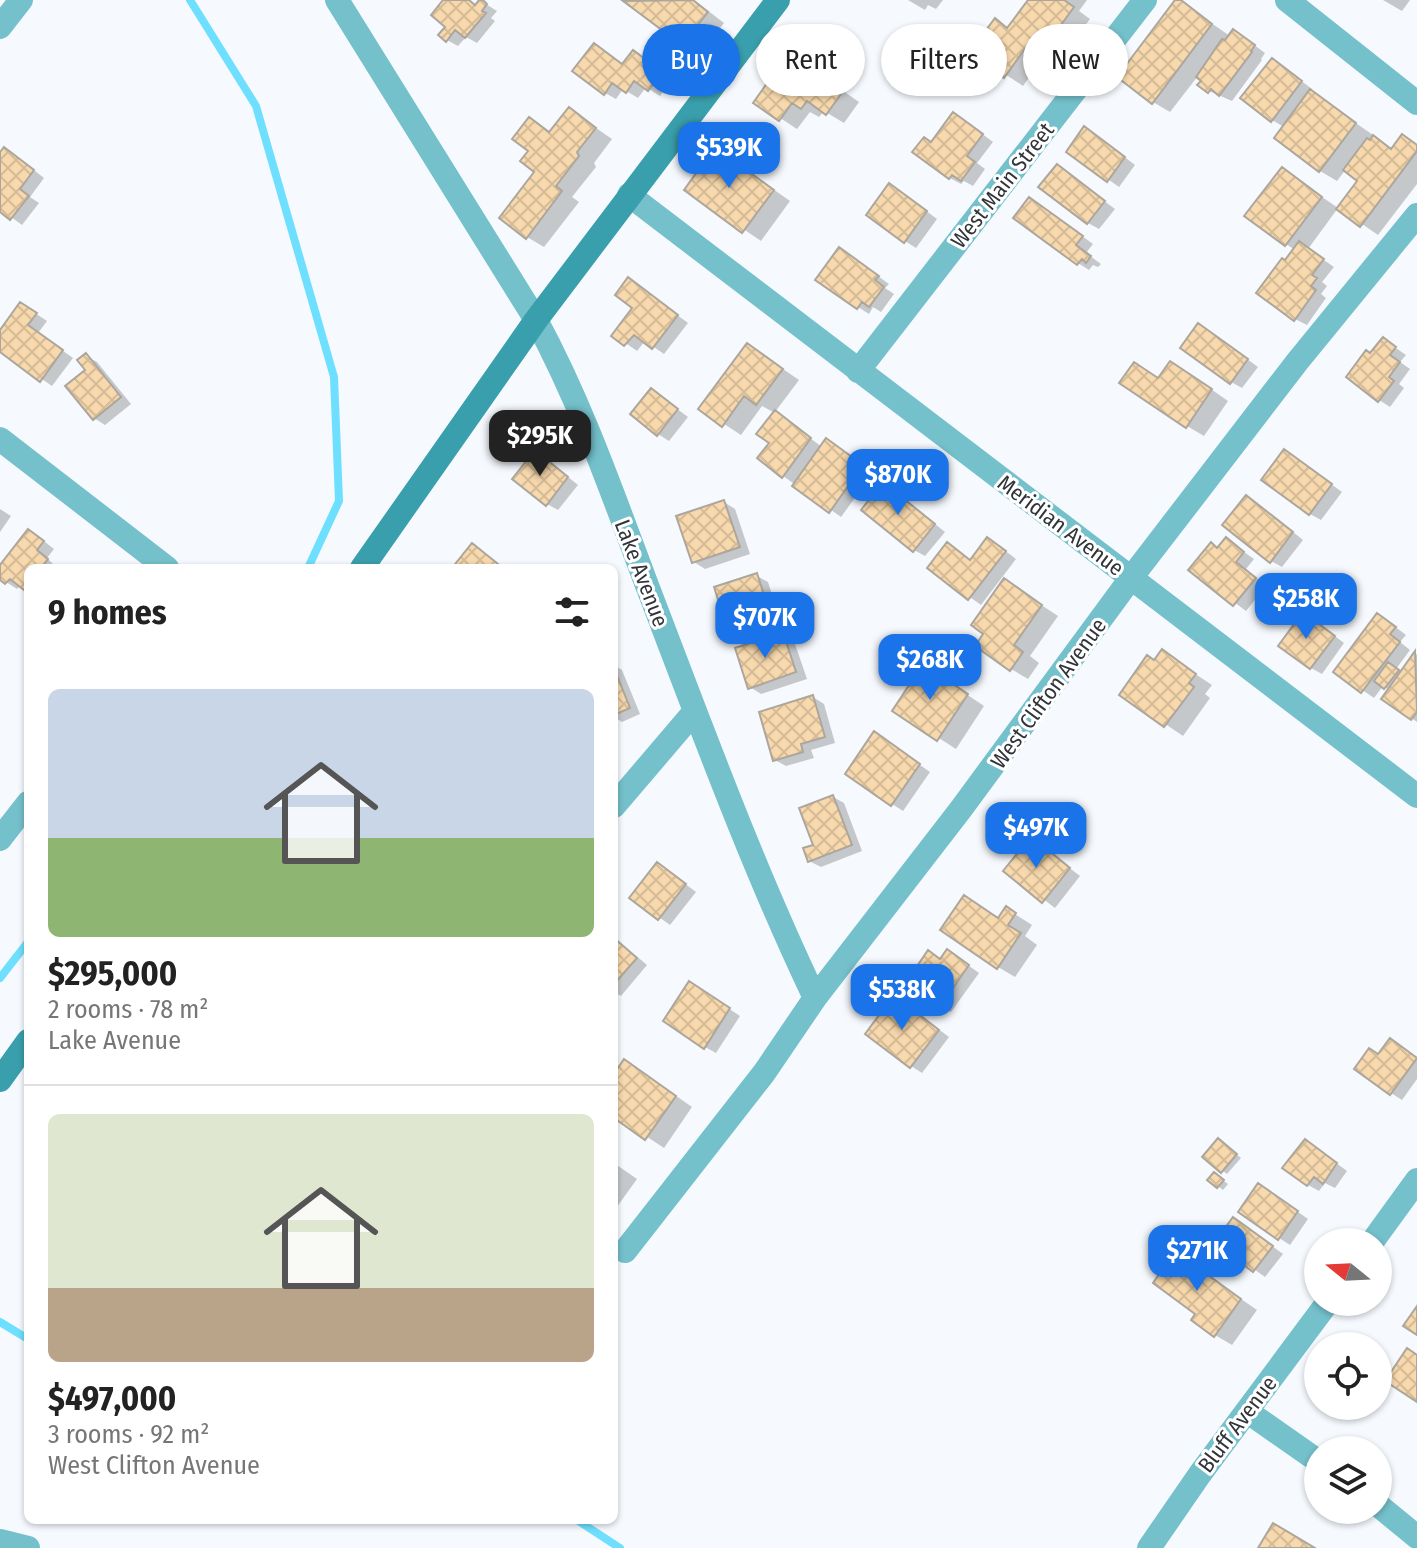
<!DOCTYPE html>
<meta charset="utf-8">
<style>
:root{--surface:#fff;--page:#f6f6f6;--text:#222;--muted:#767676;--line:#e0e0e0;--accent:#1a73e8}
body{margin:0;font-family:"Fira Sans Condensed",sans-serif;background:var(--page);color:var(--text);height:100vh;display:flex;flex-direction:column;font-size:30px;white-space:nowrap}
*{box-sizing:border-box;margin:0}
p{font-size:26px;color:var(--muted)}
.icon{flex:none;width:44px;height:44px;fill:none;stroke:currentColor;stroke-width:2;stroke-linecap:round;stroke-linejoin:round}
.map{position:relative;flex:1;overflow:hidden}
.drawer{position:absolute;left:24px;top:564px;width:594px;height:960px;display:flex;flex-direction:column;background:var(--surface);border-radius:12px;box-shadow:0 2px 6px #0004}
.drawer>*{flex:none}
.hud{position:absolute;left:642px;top:24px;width:654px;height:72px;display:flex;gap:16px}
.needle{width:52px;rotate:288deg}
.buttons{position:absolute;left:1304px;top:1228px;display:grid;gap:16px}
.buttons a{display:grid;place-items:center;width:88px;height:88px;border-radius:50%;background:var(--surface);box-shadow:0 2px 6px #0004;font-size:40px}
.price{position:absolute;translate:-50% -68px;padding:0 18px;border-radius:16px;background:var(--accent);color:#fff;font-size:26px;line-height:52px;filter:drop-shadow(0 2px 4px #0008)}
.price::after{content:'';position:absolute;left:50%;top:48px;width:24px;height:18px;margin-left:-12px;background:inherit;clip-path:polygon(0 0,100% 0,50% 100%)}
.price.on{background:#222;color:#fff}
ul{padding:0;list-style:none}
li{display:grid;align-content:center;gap:16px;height:424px;padding:0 24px}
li+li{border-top:2px solid var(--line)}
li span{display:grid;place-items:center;height:248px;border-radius:12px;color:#555}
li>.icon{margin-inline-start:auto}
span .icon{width:144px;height:144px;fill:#fffc;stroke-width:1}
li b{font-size:34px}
h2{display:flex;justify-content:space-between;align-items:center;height:96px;padding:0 24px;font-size:34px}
.chip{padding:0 28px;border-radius:36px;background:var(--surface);box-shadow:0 2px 6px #0004;font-size:28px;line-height:72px}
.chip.on{background:var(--accent);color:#fff}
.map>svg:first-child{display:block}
</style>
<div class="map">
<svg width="1417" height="1548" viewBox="0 0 1417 1548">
<defs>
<pattern id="building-cross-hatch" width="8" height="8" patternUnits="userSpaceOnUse" patternTransform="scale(2)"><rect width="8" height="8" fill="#f8d9ad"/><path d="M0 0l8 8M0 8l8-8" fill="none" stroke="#d5bb96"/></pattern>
</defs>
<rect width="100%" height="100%" fill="#f6fafe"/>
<path fill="#0003" d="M446,0H470L477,6L481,1L497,11L491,18L495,21L477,43L466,37L458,46L447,40Z
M626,0H694L724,23L701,54Z
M908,0H943L936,9L928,5L925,10Z
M1031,0H1087L1079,11L1090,19L1057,63L1044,56L1023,86L972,52L995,21L1009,29Z
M1178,0L1230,36L1245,38L1265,53L1261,59L1262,60L1232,101L1209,91L1198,76L1170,112L1153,102Z
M1383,0H1410L1402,11Z
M645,59L672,79L660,96L646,87L638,98L623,89L616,99L605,93L624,66Z
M806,65L859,102L844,123L824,111L819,117L810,112L797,129L756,102Z
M1283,67L1312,89L1310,91L1393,149L1403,137L1417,145V184L1378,235L1339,208L1360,180L1346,169L1337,181L1320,171L1284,127L1272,120Z
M570,110L612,139L594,163L596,167L572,197L579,202L544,247L527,237L537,172L531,151L529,120L551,133Z
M965,121L993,142L977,163L985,169L973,186L964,181L961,184L950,178L915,152L932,144Z
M1096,135L1135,165L1119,187L1068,151Z
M0,155L16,156L44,178L30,197L39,203L22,225L0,209Z
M732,160L790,201L761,241L686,190Z
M1057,166L1115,209L1099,229L1088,223Z
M1282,169L1338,208L1308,249L1334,267L1322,282L1327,286L1321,294L1326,298L1307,325L1295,319L1286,263L1295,250L1286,244Z
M901,192L937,219L916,248L905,241Z
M1041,206L1093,244L1086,253L1101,264L1098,267L1093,265L1089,270L1078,263Z
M850,256L889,284L885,288L894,294L881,312L873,307L869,314L858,307Z
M629,279L688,323L664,354L645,341L637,351L614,335L635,308Z
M32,311L47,321L38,333L73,358L52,386L0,350V333Z
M1210,332L1258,367L1242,388L1231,382Z
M1384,340L1406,355L1400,362L1410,369L1399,384L1404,388L1390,407L1379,400L1371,355Z
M748,345L799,380L775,412L822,447H838L873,473L841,517L783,476L771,443L775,413L762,406L741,435L701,409Z
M86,356L97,362L131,404L105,425L94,418Z
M1188,373L1228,401L1204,436L1187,426L1160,380Z
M652,390L688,417L669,441L658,434Z
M1295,458L1342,492L1321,520L1310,514Z
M546,459L578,485L558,510L547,504Z
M894,491L945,532L925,556L914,550Z
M724,502L735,509L750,554L705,569L694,562Z
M1258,504L1303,540L1282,567L1271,561Z
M0,509L11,516L0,532Z
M40,538L54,549L47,558L57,568H28V590L21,585L17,589L0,578V568Z
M1227,540L1254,559L1246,569L1266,586L1246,611L1191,570L1211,545L1219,549Z
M947,544L972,561L999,546L1016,559L981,605L929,568Z
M757,576L768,582L779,617L739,630L728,623Z
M1005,581L1058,616L1030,656L1039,663L1028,679L1011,669L986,634Z
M1315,621L1344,643L1322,674L1311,668Z
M1389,622L1406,635L1400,642L1410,650L1396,669L1402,673L1417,654V722L1384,698L1389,690L1383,686L1374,698L1336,672Z
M783,634L794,641L807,679L761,694L750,687Z
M1162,652L1212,685L1205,694L1210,698L1183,736L1121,694Z
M614,665L622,670L640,714L622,722L614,717Z
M941,677L984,706L956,749L895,710Z
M813,697L824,704L835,743L811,750L814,758L786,766L775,760Z
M886,741L930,772L903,811L892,804Z
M833,797L844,803L862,851L821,867L809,861Z
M1031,839L1080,876L1055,908L1006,871Z
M668,871L696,892L670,925L632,898Z
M1007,909L1032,925L1025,936L1037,945L1015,977L998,967Z
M614,937L647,965L621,996L614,992Z
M958,958L979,973L951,1012L940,1006L941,960Z
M701,990L740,1016L716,1053L705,1047Z
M905,1004L949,1037L922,1073L911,1066Z
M1401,1047L1417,1059V1079L1402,1100L1391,1093Z
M642,1072L692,1107L664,1148L614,1115V1077Z
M1223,1143L1241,1158L1227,1174L1205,1157Z
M1316,1148L1347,1171L1335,1188L1325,1183L1319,1191L1308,1185Z
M614,1163L637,1179L614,1211Z
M1220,1178L1228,1184L1223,1190L1210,1180Z
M1270,1192L1308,1219L1290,1245L1279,1238Z
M1245,1226L1283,1254L1265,1277L1216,1242Z
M1176,1254L1257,1310L1232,1345L1215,1335L1198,1313Z"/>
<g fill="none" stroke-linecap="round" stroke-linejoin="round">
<path stroke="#6edffe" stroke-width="8" d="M190,0L256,106L334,377L339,501L308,568
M0,978L28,942
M0,1322L28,1339
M577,1520L620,1548"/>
</g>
<path fill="url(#building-cross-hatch)" stroke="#ada69c" stroke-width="2" d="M443,0H469L475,5L479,0H483L487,4L482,11L486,13L465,38L455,30L446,42L438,35L445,27L431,15Z
M693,0L708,12L682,45L623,1Z
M1028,0H1064L1074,7L1039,55L1027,46L1004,78L970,52L995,18L1007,28Z
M1175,0H1181L1212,24L1152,104L1117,77Z
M1233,29L1255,45L1251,51L1252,52L1219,96L1211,89L1208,93L1197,85L1201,81L1196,77L1222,39L1225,40Z
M594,43L622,64L633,50L662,72L648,91L634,81L626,93L612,83L604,95L572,71Z
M789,52L843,91L826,115L807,101L801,109L792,103L779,121L753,103Z
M1272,58L1302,81L1271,122L1240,98Z
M1310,89L1356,123L1319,172L1274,138Z
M569,107L596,128L577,152L579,156L556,186L562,191L526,239L499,218L534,172L520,161L528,151L512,139L529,117L549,132Z
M953,112L983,134L967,156L975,162L961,181L952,175L949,179L912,152L924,137L931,142Z
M1084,126L1125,157L1107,182L1066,152Z
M1402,134L1417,145V151L1360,227L1336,209L1357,181L1343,170L1367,138L1370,140L1373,135L1391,149Z
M4,147L34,170L20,189L29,196L10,220L0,212V152Z
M715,147L774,190L742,233L684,190Z
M1057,164L1105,201L1087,224L1038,187Z
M1282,167L1322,197L1285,246L1244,216Z
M889,183L927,211L904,243L866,215Z
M1029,197L1083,236L1076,245L1091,256L1086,263L1082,259L1077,265L1013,218Z
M1299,241L1324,259L1312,275L1317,278L1311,286L1316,290L1294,321L1256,293L1282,258L1285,260Z
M839,247L879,276L875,280L884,287L869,307L862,302L857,309L815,280Z
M628,277L678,315L652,349L634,335L624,346L611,336L632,308L615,295Z
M20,302L37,313L28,325L63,350L40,382L0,352V330Z
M1198,323L1248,359L1230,384L1180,348Z
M1383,337L1396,347L1390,355L1400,362L1389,377L1394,381L1378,402L1346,377L1366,350L1370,353Z
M747,343L783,369L756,405L744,396L722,427L698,409Z
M86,353L121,397L93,420L65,386L85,370L77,360Z
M1170,361L1212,389L1186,428L1119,383L1134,362L1158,378Z
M651,388L678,409L657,436L630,414Z
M775,410L811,438L782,478L757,458L769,443L756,434Z
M826,438L863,465L829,513L792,486Z
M1284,449L1332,484L1309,515L1261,480Z
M535,450L568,477L546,506L512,479Z
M883,482L935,524L913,552L861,510Z
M1246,495L1293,532L1270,563L1222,525Z
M724,500L740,547L692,563L676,516Z
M28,529L44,541L37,550L48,559L41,568H28V585L24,590L10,579L5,584L0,580V565Z
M987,537L1006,551L968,600L927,568L947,542L970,560Z
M1226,537L1244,552L1236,562L1256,578L1233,606L1188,570L1211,542L1217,548Z
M472,543L503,568H452Z
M757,573L769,611L726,625L714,587Z
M1004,578L1042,605L1014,645L1023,652L1010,671L975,646L983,634L971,625Z
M1303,612L1335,636L1310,669L1278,646Z
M1377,613L1396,627L1390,634L1400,642L1361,693L1333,672Z
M783,632L796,672L748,689L735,648Z
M1162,649L1196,674L1189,683L1194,687L1164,727L1119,695L1147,655L1154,660Z
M1415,651L1417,712L1411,720L1381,699Z
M1388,662L1399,670L1384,689L1374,681Z
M923,664L968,694L937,741L892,711Z
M614,668L630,708L614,715Z
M813,695L825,737L801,744L803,752L773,761L759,712Z
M874,731L920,764L891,806L845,774Z
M833,795L852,845L808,862L803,848L813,845L799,808Z
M1031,836L1070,868L1042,903L1003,871Z
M657,862L686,884L658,920L629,898Z
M964,895L998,918L1006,906L1016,913L1008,925L1021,933L997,969L940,930Z
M614,938L637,958L614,984Z
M947,949L969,965L939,1008L905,984L928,950L940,959Z
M689,981L730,1008L704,1049L663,1021Z
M894,995L939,1030L910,1068L865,1034Z
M1390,1038L1417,1058L1390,1095L1354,1069L1369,1048L1378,1054Z
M624,1059L676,1096L645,1140L614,1118V1074Z
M1218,1138L1237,1154L1221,1173L1202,1157Z
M1305,1139L1337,1163L1323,1184L1314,1177L1307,1186L1282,1168Z
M1214,1172L1224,1180L1217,1188L1207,1180Z
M1258,1183L1298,1211L1278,1240L1238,1212Z
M1233,1217L1273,1246L1253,1272L1214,1243Z
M1175,1251L1241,1299L1214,1337L1191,1320L1195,1314L1153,1283Z
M1417,1306V1335L1403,1326Z
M1407,1348L1417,1355V1402L1385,1381Z
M1273,1523L1315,1548H1258Z"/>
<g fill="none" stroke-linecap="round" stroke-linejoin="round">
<path stroke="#74c0cb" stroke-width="24" d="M337,0L536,320C582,405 614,498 648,588C701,726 751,864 815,998
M1287,0L1417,103
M0,27L21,0
M629,195L1417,796
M858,371L1145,0
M0,439L167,568
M614,806L695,711
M0,839L28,803
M1372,1242L1417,1180
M625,1251L764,1073L815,998L961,809L1131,578L1297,362L1417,215
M1248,1412L1318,1461
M1378,1505L1417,1537
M0,1541L28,1548
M1149,1548L1200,1474L1328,1302"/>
<path stroke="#3a9fac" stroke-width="24" d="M362,568L536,320L778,0
M0,1080L28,1041"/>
</g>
<g text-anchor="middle" stroke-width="6" stroke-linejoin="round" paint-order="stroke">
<g font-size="22" fill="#313438" stroke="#fff">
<text transform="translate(1002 185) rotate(-52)" y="8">West Main Street</text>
<text transform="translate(1061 525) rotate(37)" y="8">Meridian Avenue</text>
<text transform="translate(642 573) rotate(69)" y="8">Lake Avenue</text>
<text transform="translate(1048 693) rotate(-54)" y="8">West Clifton Avenue</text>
<text transform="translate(1237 1424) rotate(-53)" y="8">Bluff Avenue</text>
</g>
</g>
</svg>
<div class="buttons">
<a><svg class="needle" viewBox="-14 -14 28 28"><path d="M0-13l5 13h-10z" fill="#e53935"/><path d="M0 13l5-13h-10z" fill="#767676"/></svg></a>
<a><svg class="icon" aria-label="locate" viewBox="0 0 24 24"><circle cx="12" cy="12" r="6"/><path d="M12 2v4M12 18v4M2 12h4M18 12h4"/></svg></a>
<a><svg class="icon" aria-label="layers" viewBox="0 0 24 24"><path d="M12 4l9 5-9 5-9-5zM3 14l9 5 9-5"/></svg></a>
</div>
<b class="price" style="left:729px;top:190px">$539K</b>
<b class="price on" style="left:540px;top:478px">$295K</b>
<b class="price" style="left:898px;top:517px">$870K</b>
<b class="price" style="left:1306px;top:641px">$258K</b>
<b class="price" style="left:765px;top:660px">$707K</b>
<b class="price" style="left:930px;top:702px">$268K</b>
<b class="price" style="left:1036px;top:870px">$497K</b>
<b class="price" style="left:902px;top:1032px">$538K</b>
<b class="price" style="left:1197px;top:1293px">$271K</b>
<div class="hud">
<a class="chip on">Buy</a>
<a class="chip">Rent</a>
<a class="chip">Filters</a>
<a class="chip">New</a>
</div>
<section class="drawer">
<h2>9 homes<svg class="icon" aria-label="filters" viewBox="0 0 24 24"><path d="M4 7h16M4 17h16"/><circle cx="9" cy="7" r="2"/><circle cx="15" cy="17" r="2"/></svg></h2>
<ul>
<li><span style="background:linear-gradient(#c9d6e8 60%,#8fb573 0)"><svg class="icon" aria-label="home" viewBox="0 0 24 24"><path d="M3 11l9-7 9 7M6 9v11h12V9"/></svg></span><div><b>$295,000</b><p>2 rooms · 78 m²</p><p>Lake Avenue</p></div></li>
<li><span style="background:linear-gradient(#dfe7d0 70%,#b9a48a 0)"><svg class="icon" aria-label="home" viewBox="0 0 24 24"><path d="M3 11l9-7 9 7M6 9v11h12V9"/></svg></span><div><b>$497,000</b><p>3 rooms · 92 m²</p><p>West Clifton Avenue</p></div></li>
</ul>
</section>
</div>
